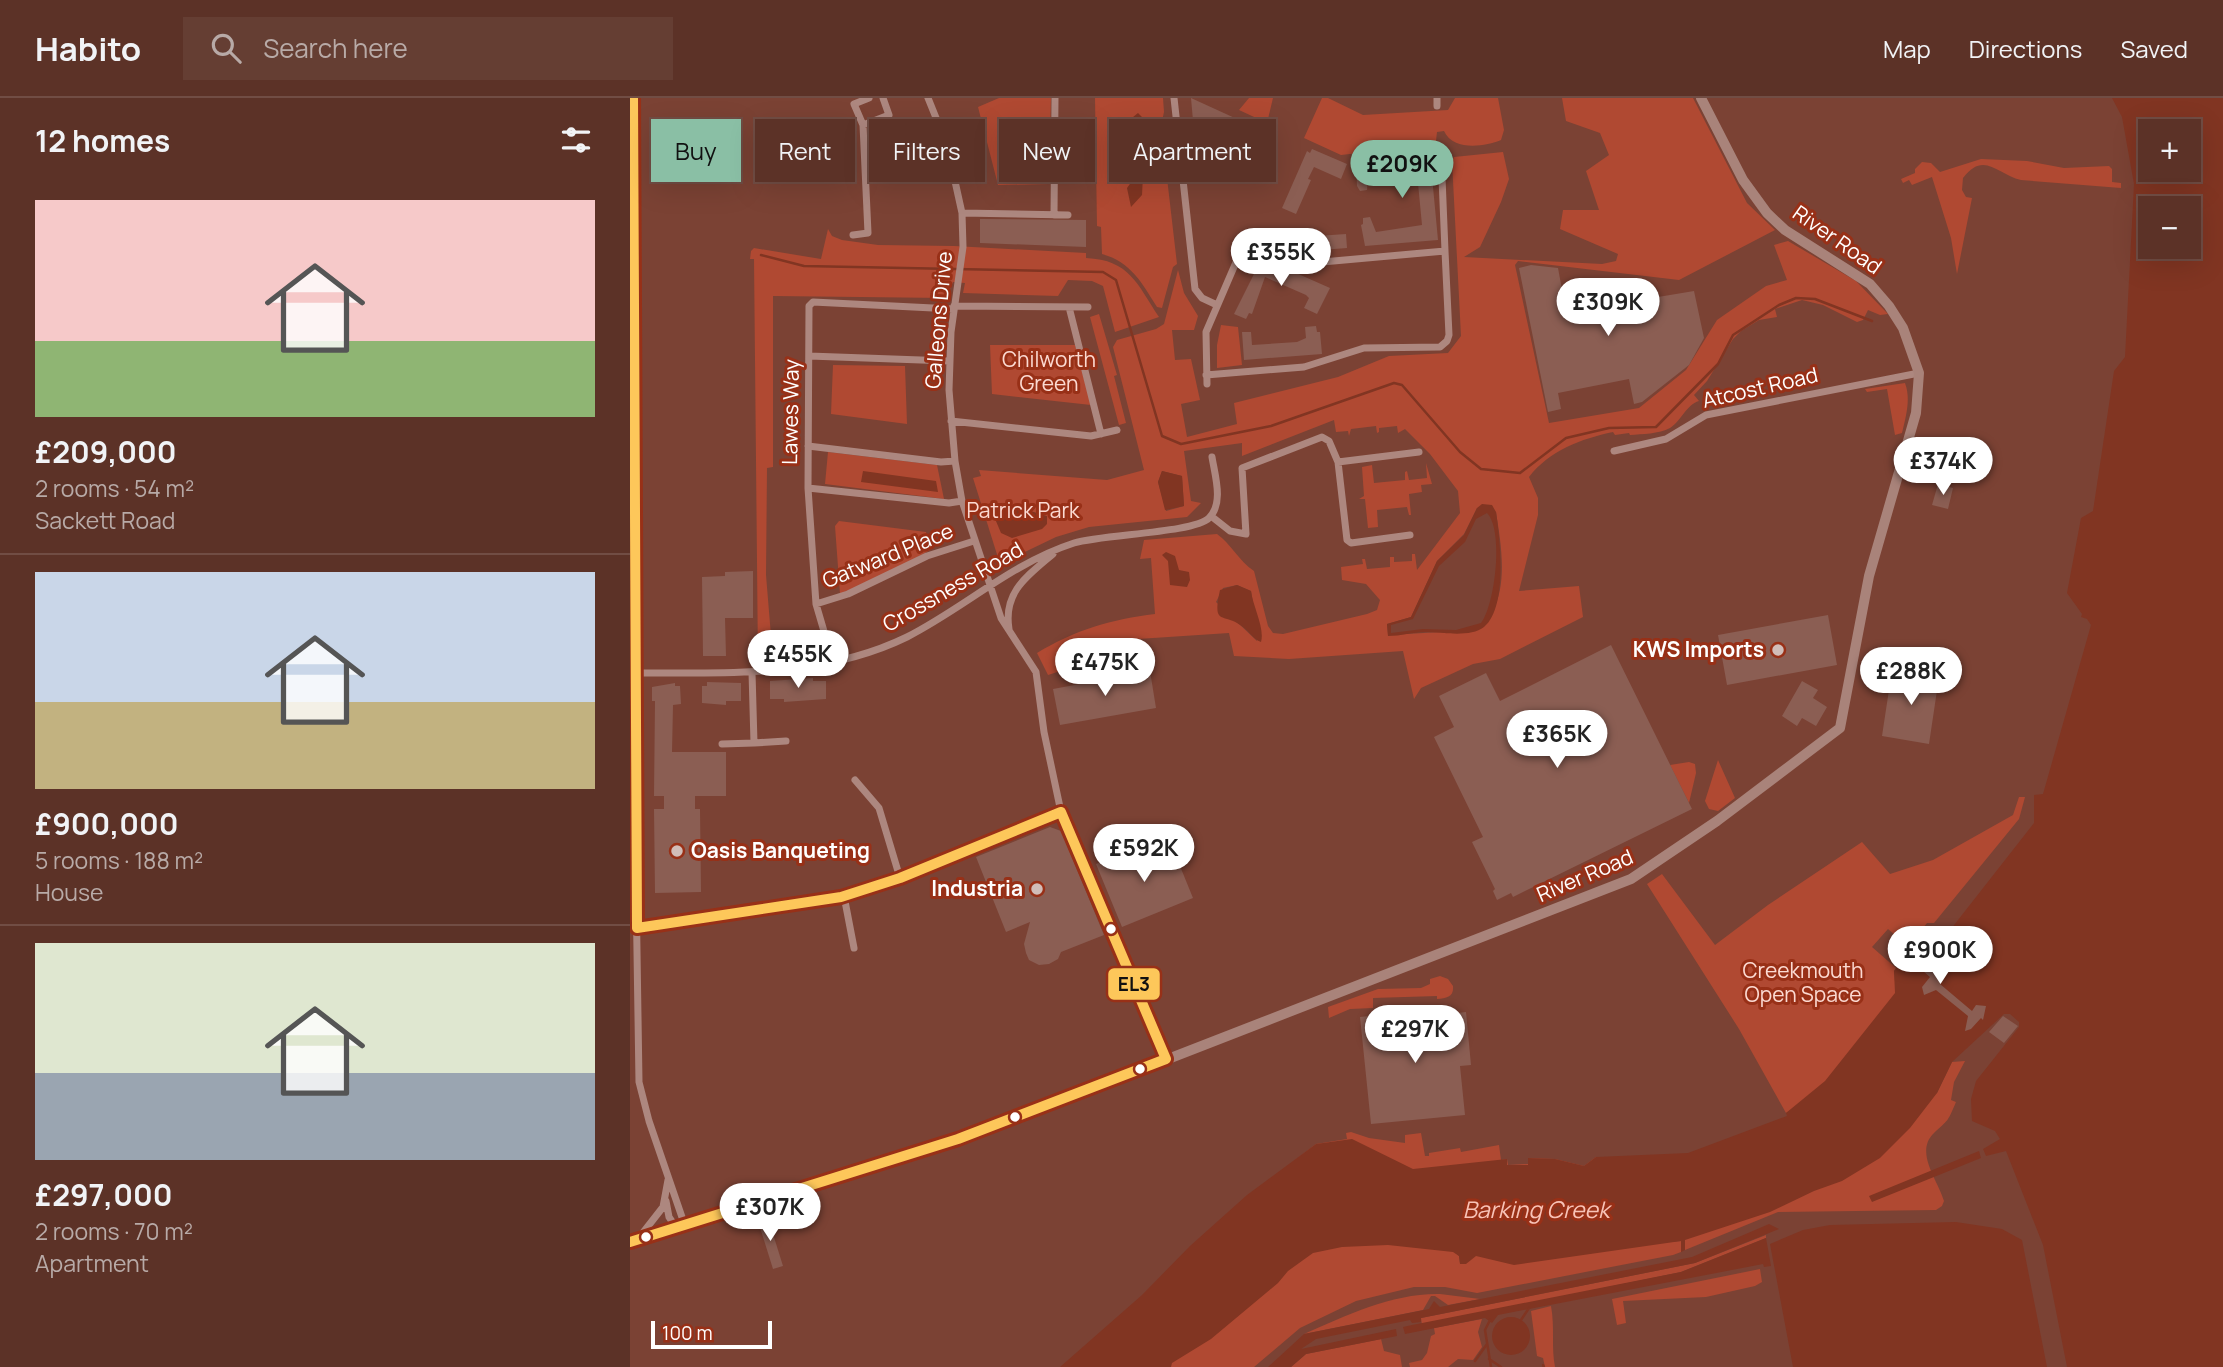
<!DOCTYPE html>
<meta charset="utf-8">
<style>
:root{--surface:#5c3227;--page:#653e33;--text:#f1f3f6;--muted:#b8aaa7;--line:#714d44;--accent:#8abfa5}
body{margin:0;font-family:Manrope,sans-serif;background:var(--page);color:var(--text);height:100vh;display:flex;flex-direction:column;font-size:26px;white-space:nowrap}
*{box-sizing:border-box;margin:0}
p{font-size:23px;color:var(--muted)}
.icon{flex:none;width:38px;height:38px;fill:none;stroke:currentColor;stroke-width:2;stroke-linecap:round;stroke-linejoin:round}
.map{position:relative;flex:1;overflow:hidden}
.side{display:flex;flex-direction:column;background:var(--surface);width:630px}
.side>*{flex:none}
.guide{position:absolute;left:21px;top:21px;width:665px;height:63px;display:flex;gap:14px}
.controls{position:absolute;left:1508px;top:21px;display:grid;gap:14px}
.controls a{display:grid;place-items:center;width:63px;height:63px;border-radius:0px;background:var(--surface);box-shadow:0 7px 28px #0002,0 0 0 2px var(--line);font-size:35px}
.scale{position:absolute;left:21px;bottom:18px;width:121px;box-sizing:border-box;padding-left:7px;border:4px solid #fff;border-top:0;font-size:19px;line-height:24px;white-space:nowrap;color:#fff;-webkit-text-stroke:5px #983017;paint-order:stroke}
.price{position:absolute;translate:-50% -60px;padding:0 16px;border-radius:24px;background:#fff;color:#222;font-size:23px;line-height:46px;filter:drop-shadow(0 2px 4px #0008)}
.price::after{content:'';position:absolute;left:50%;top:42px;width:21px;height:16px;margin-left:-10px;background:inherit;clip-path:polygon(0 0,100% 0,50% 100%)}
.price.active{background:var(--accent);color:#111}
ul{padding:0;list-style:none}
li{display:grid;align-content:center;gap:14px;height:371px;padding:0 35px}
li+li{border-top:2px solid var(--line)}
li span{display:grid;place-items:center;height:217px;border-radius:0px;color:#555}
li>.icon{margin-inline-start:auto}
span .icon{width:126px;height:126px;fill:#fffc;stroke-width:1}
li b{font-size:30px}
h2{display:flex;justify-content:space-between;align-items:center;height:84px;padding:0 35px;font-size:30px}
.tag{padding:0 24px;border-radius:0px;background:var(--surface);box-shadow:0 7px 28px #0002,0 0 0 2px var(--line);font-size:24px;line-height:63px}
.tag.active{background:var(--accent);color:#111}
header{display:flex;align-items:center;gap:42px;box-sizing:border-box;height:98px;padding:0 35px;background:var(--surface);border-bottom:2px solid var(--line)}
header strong{font-size:33px}
nav{display:flex;gap:38px;margin-inline-start:auto;font-size:24px}
.search{width:490px;height:63px;background:var(--page);display:flex;align-items:center;gap:18px;box-sizing:border-box;padding:0 24px;border-radius:0px;color:var(--muted);font-size:26px}
main{display:flex;flex:1;min-height:0}
.map>svg:first-child{display:block}
</style>
<header>
<strong>Habito</strong>
<div class="search"><svg class="icon" aria-label="search" viewBox="0 0 24 24"><circle cx="10" cy="10" r="6"/><path d="M15 15l6 6"/></svg>Search here</div>
<nav><a>Map</a><a>Directions</a><a>Saved</a></nav>
</header>
<main>
<section class="side">
<h2>12 homes<svg class="icon" aria-label="filters" viewBox="0 0 24 24"><path d="M4 7h16M4 17h16"/><circle cx="9" cy="7" r="2"/><circle cx="15" cy="17" r="2"/></svg></h2>
<ul>
<li><span style="background:linear-gradient(#f6c9c9 65%,#8fb573 0)"><svg class="icon" aria-label="home" viewBox="0 0 24 24"><path d="M3 11l9-7 9 7M6 9v11h12V9"/></svg></span><div><b>£209,000</b><p>2 rooms · 54 m²</p><p>Sackett Road</p></div></li>
<li><span style="background:linear-gradient(#c9d6e8 60%,#c2b280 0)"><svg class="icon" aria-label="home" viewBox="0 0 24 24"><path d="M3 11l9-7 9 7M6 9v11h12V9"/></svg></span><div><b>£900,000</b><p>5 rooms · 188 m²</p><p>House</p></div></li>
<li><span style="background:linear-gradient(#dfe7d0 60%,#9aa5b1 0)"><svg class="icon" aria-label="home" viewBox="0 0 24 24"><path d="M3 11l9-7 9 7M6 9v11h12V9"/></svg></span><div><b>£297,000</b><p>2 rooms · 70 m²</p><p>Apartment</p></div></li>
</ul>
</section>
<div class="map">
<svg width="1593" height="1269" viewBox="0 0 1593 1269">
<rect width="100%" height="100%" fill="#7b4234"/>
<path fill="#b04932" fill-rule="evenodd" d="M369,0H421L419,86L368,87L348,9Z
M465,0H533L534,14L531,28L547,166L543,169L532,210L527,209C512,185 501,164 472,156L471,129L467,128ZM509,32L517,73L500,102L502,83L497,56Z
M619,0H643L637,25L609,12Z
M692,0H698L733,17L818,12L825,0H868L874,32L871,42C854,49 823,53 814,33L807,34L806,43L801,47L711,57L674,40Z
M932,0H1063L1117,105L1145,132L1049,182L888,163L885,167L919,325L1009,310L1056,272L1087,222L1136,188L1157,182L1144,147L1158,143L1226,183L1258,216L1250,217L1238,212L1233,222L1227,224L1193,207L1172,202L1145,211L1147,219L1129,222L1111,233L1103,241L1077,283L1064,297L1069,303C1056,307 1052,322 1040,330C1029,336 1012,336 1000,337L999,335L985,337L983,334C951,341 920,352 899,379L908,400V417L889,493L949,488L953,519L870,561L843,566L791,590L784,601L773,553L659,561L604,558L599,535L508,541L484,562L468,561L418,577L407,555C445,532 482,521 525,516L521,460L510,461L514,442L587,436C601,446 609,463 624,473L638,528L643,535L653,536L737,516L747,512L750,502L736,486L712,482L711,469L733,466L732,461H735L737,471L760,469V459H764V464L782,463V456H785L787,472L830,415L828,393L800,356L775,331L768,335L767,328L749,330V334L747,335L746,328L721,331L719,338L718,333L706,334L704,322L612,358V345L554,353L561,403L571,405L557,419L459,429L426,439L370,466L343,380L351,378L349,372L477,382L514,372L483,249L487,242L526,231L534,226L548,172L554,195L568,218L564,232H542L545,262L561,261L570,302L551,306L557,339L607,326L604,305L708,279L759,258L818,255L831,238L822,63L824,59L873,54L879,81L871,104L850,149L834,159L972,166L986,163L988,156L930,131L933,112H969L956,73L979,57L970,35L936,23ZM532,373L552,378L554,408L536,413L528,384ZM847,410L866,414C871,446 878,485 862,515C859,521 852,527 847,532L758,537L757,526L781,519L807,463L834,436ZM607,487L621,493C623,511 631,525 627,543L586,504L593,490Z
M1351,61L1397,63L1434,70L1479,68L1482,71V84L1491,85V90L1391,82C1368,77 1354,52 1333,80L1332,92L1336,99L1342,100L1327,176L1321,140L1302,79L1282,87L1279,82L1273,85L1271,81L1285,75V71L1292,64L1301,65L1310,74Z
M198,131L202,138L212,142L248,147L324,148L456,155V160C500,162 507,186 529,219L485,234L473,188L462,183L438,182L428,198L333,195L335,185L323,184L316,200L143,198V369L137,370L136,477L143,562L128,565L124,161H120L121,153L124,150L191,161Z
M469,216L487,277L484,278L496,325L489,327L460,219Z
M591,227L608,229L612,267L587,270V247Z
M360,247H445L461,307L362,296Z
M203,267L275,268L277,326L201,316Z
M1275,285C1281,301 1276,318 1272,335L1265,337L1257,291L1237,294L1235,291Z
M198,354L307,367L314,401L195,386Z
M796,365L802,386L791,387L792,394L779,396L781,417H779L777,409L747,412L748,429L738,430L735,401H729L734,398L732,369L742,367L744,385L775,382V374L777,373L779,382L797,380Z
M209,423L296,434L300,452L257,476L210,496L205,428Z
M1088,662L1105,700L1088,713L1079,711L1075,703Z
M1059,664L1065,666L1066,675L1059,705L1040,667Z
M1389,699H1395L1389,721L1304,825H1297L1278,848L1258,831L1242,849L1266,870L1264,873L1266,895L1248,954L1156,1015L1109,931L1017,786L1032,776L1085,847L1138,807L1232,744L1260,776L1303,762L1383,717Z
M810,878L818,881L823,888C824,899 817,900 807,901V898L743,900V910L720,911L699,920L698,909L748,891L791,890L800,886V881Z
M1335,963L1324,984L1321,1002L1326,1004C1317,1025 1319,1021 1304,1035C1284,1054 1308,1082 1314,1103L1312,1108L1306,1112L1148,1114L1055,1152L1054,1136L1307,995L1322,964Z
M721,1034L739,1040L775,1045V1037L791,1035L795,1058H799V1055L830,1050L831,1054L869,1047L871,1062L877,1061L878,1067L898,1066V1060L925,1061L954,1068L966,1059L990,1066L616,1100L686,1046L717,1041L716,1035Z
M803,1133L829,1158L830,1165L845,1158L1052,1143L1051,1154L1043,1157L847,1195L815,1189H784L726,1203L670,1230L624,1269H518L665,1151Z
M1136,1137V1140L1051,1174L792,1227L791,1220L1065,1165Z
M1130,1171L1132,1184L1125,1188L1076,1199L993,1203L996,1225L987,1227L982,1201Z
M810,1196L850,1201L818,1207L805,1198H801L793,1212L674,1236C717,1217 763,1195 810,1196Z
M921,1208C925,1230 921,1249 925,1269H915L913,1260L907,1258L901,1213Z
M852,1221L848,1234L852,1249L843,1262L828,1261L818,1269H780L779,1265L792,1262L797,1255L801,1238L805,1236L804,1230Z
M751,1241L754,1253L770,1257L772,1269H661L676,1256Z"/>
<path fill="#813522" fill-rule="evenodd" d="M1482,0H1593V1269H1437L1413,1147L1376,1053L1356,1058L1353,1051L1370,1041L1365,1033L1342,1023L1341,1001L1346,983L1389,929V924L1380,916H1374L1322,964L1307,995L1280,1030L1250,1060L1212,1083L1184,1093L1140,1114L1055,1142V1152L1051,1154V1143L884,1167L846,1158L836,1166H830L829,1158L823,1154L758,1147L712,1149L683,1155L658,1173L648,1185L581,1241L542,1265L541,1269H430L512,1197L560,1148L617,1097L686,1046L722,1041L783,1071L877,1061V1067H898V1060L925,1061L954,1068L966,1059L1058,1055L1157,1018L1156,1015L1195,983L1265,895L1264,873L1286,846L1310,845L1404,725V697L1413,696L1461,527L1457,521L1451,519L1452,516L1437,495L1451,420L1463,413L1484,273L1495,259L1504,86L1492,19ZM1521,33H1559V72H1521ZM1521,110H1559V149H1521Z
M508,15L513,20L509,32L517,73L513,77L512,97L501,109L497,90L502,83L497,56V24Z
M233,373L306,383L308,394L231,384Z
M532,373L552,378L554,408L535,412L528,384Z
M374,405L417,418V426L412,431L382,440L371,435L363,416L364,412Z
M852,406L862,407L866,414C870,441 878,509 854,529C840,540 812,534 795,534C783,534 771,538 758,538L757,526L781,519L807,463L834,437L847,410ZM857,415C874,432 865,507 851,525L826,532L793,531L761,535V527L783,521L809,468L835,444L846,421Z
M536,454L545,458L549,472L559,474L560,482L557,489L540,487L538,463L532,457Z
M607,487L621,493C623,509 635,530 631,544C623,541 620,534 613,529C593,513 582,530 590,492Z
M1349,1053L1351,1060L1242,1104L1239,1098Z
M1326,1124L1372,1131L1392,1142L1417,1269H1163L1140,1146L1173,1132L1200,1127Z
M1139,1126L1149,1131L1065,1165L791,1220V1224L782,1225L780,1222L686,1241L671,1251L766,1231L767,1238L676,1256L661,1269H638L674,1236L799,1211L804,1203L810,1209L1062,1159Z
M1136,1140L1141,1168L1134,1169L1133,1166L868,1217L862,1225L855,1220L775,1236L773,1229L782,1227L1051,1174Z
M862 1238a19 19 0 1 1 38 0a19 19 0 1 1-38 0Z"/>
<g fill="none" stroke-linecap="round" stroke-linejoin="round">
<path stroke="#813522" stroke-width="2.5" d="M131,157L174,168L473,174L486,182L532,338L551,346L641,328L764,285L772,287L830,354L851,371L890,375L936,340L979,330L1026,329L1088,266L1103,237L1149,207L1166,200L1185,201L1242,223
M860,1222L855,1232L861,1269
M891,1222L899,1210
M859,1261L871,1269
M845,1263L857,1246
M913,1267L914,1269"/>
</g>
<path fill="#8b5e53" d="M561,0L642,37L628,67L624,66L618,73L609,65L618,42L602,35L599,40L589,36L592,31L577,24L572,35L564,34Z
M682,51L717,66L711,81L684,69L678,81L681,82L666,116L652,110L677,53L680,55Z
M800,57L808,142L735,148L731,127L733,126V120L740,119L746,134L792,127L787,75L738,78L737,92L730,93L727,88L726,65Z
M350,121L456,122V149L350,145Z
M674,130H684L687,138L716,136L717,150L678,153Z
M632,160L700,190L687,216L674,210L679,200L676,197L635,179L622,216L619,215L616,221L604,216Z
M901,167L928,170L936,213L957,208L956,201L984,195L986,204L1021,197L1022,200L1064,193L1074,240L1059,267L1012,304L1004,306L999,281L928,295L931,311L918,314L889,170Z
M686,228L687,234H690L692,256L614,262L612,234H621L622,247L667,244L676,240L675,229Z
M1308,386L1323,390L1318,411L1302,407Z
M123,473V520H95L96,558H73L72,479L95,478V474Z
M1198,517L1207,567L1097,587L1088,537Z
M981,547L1062,711L883,799L881,795L867,802L863,793L865,791L842,744L853,739L804,639L824,629L809,598L856,575L870,603Z
M1262,572L1309,579L1299,646L1252,638Z
M520,573L526,610L430,627L423,591Z
M183,580V583H196V601L154,604V601H140V583Z
M1172,583L1188,592L1183,600L1197,609L1186,628L1172,620L1167,628L1152,618Z
M77,584L111,585V603H96V607L72,605V588H77Z
M45,585V588H50L51,606L43,607L42,654H96V698H65V711H70L71,794L25,795L24,711H34V698H24L25,603H22V589Z
M420,729L431,733L474,837L431,854L428,861L419,866L409,867L399,862L396,855L394,846L400,824L376,834L346,759Z
M541,746L563,800L492,829L466,766L498,753L501,762Z
M1265,842L1305,874L1312,872L1314,881L1310,886L1342,913L1346,907L1356,908L1353,922L1351,920L1341,931L1335,933L1338,918L1306,892L1294,897L1292,889L1300,879L1272,855L1266,858L1258,851Z
M810,910V917L836,914L841,967L830,968L835,1017L741,1026L730,919Z
M1373,918L1388,928L1374,945L1359,934Z
M138,1120L153,1168L143,1171L128,1123Z"/>
<g fill="none" stroke-linecap="round" stroke-linejoin="round">
<path stroke="#ad877f" stroke-width="7" d="M3,0L5,722L9,984L19,1023L54,1125
M298,0L317,47L332,115L333,149L321,234L319,292L325,363L332,403L371,520L406,574L414,634L431,714L536,961
M544,0L565,191L572,200L587,207
M807,0V8
M233,27L259,17L253,0
M236,75L277,72L320,59
M332,115L438,117
M424,117L425,0
M223,137L238,135L233,27L224,6L239,0
M324,208L458,209
M439,209L471,336
M179,258L319,263
M576,277L674,269L734,250L810,249L817,243L819,237L815,153
M577,286L576,234L616,141L670,166L815,153L811,55L805,50L789,51
M321,323L461,338L487,332
M178,348L311,364L325,363
M984,353L1036,341L1076,317L1289,275
M708,364L789,354
M178,390L319,405L332,403
M581,418L600,433L616,436L612,370L692,339L699,343L708,364L717,442L721,445L780,437
M186,506L218,496L297,458L344,443
M379,531C373,494 397,478 423,456
M203,564L186,506L178,390L179,208L183,204L323,211
M5,575C98,574 191,581 277,539C334,510 382,465 444,445C473,436 564,435 579,420C594,405 585,378 582,359
M124,645L156,643
M92,646L124,645L122,574
M225,682L249,710L270,780
M214,798L224,850
M0,830L211,799L270,780L431,714
M36,1103L39,1119L45,1128
M8,1141L33,1109L38,1082"/>
<path stroke="#a9837a" stroke-width="10" d="M0,1144L345,1036L1001,781L1087,723L1210,630L1239,478L1286,315L1289,275L1273,230L1259,208L1240,186L1155,132L1137,115L1113,82L1071,0"/>
<g stroke="#983017" stroke-width="16">
<path id="bus-1" d="M3,0L7,830
M431,714L536,961
M7,830L211,799L270,780L431,714
M0,1144L328,1041L536,961"/>
</g>
<use href="#bus-1" stroke="#fdc75a" stroke-width="10"/>
</g>
<g fill="#d1bdb8" stroke="#983017" stroke-width="2.5">
<circle cx="1148" cy="552" r="7"/>
<circle cx="47" cy="753" r="7"/>
<circle cx="407" cy="791" r="7"/>
</g>
<g fill="#fff" stroke="#983017" stroke-width="2.5">
<circle cx="481" cy="831" r="6"/>
<circle cx="510" cy="971" r="6"/>
<circle cx="385" cy="1019" r="6"/>
<circle cx="16" cy="1139" r="6"/>
</g>
<g text-anchor="middle" stroke-width="6" stroke-linejoin="round" paint-order="stroke">
<g font-size="21" fill="#fff" stroke="#983017">
<text transform="translate(1207 142) rotate(35)" y="7">River Road</text>
<text transform="translate(309 222) rotate(-85)" y="7">Galleons Drive</text>
<text transform="translate(1130 290) rotate(-13)" y="7">Atcost Road</text>
<text transform="translate(161 314) rotate(-89)" y="7">Lawes Way</text>
<text transform="translate(258 458) rotate(-22)" y="7">Gatward Place</text>
<text transform="translate(323 489) rotate(-30)" y="7">Crossness Road</text>
<text transform="translate(955 778) rotate(-23)" y="7">River Road</text>
</g>
<g font-size="21" fill="#fcdad2" stroke="#983017">
<text x="419" y="269">Chilworth<tspan x="419" dy="24">Green</tspan></text>
<text x="393" y="420">Patrick Park</text>
<text x="1173" y="880">Creekmouth<tspan x="1173" dy="24">Open Space</tspan></text>
</g>
<g font-size="21" font-weight="bold" fill="#fff" stroke="#983017" text-anchor="end">
<text x="1134" y="559">KWS Imports</text>
<text x="61" y="760" text-anchor="start">Oasis Banqueting</text>
<text x="393" y="798">Industria</text>
</g>
<g font-size="23" font-style="italic" fill="#f8c3b7" stroke="#983017">
<text x="906" y="1120">Barking Creek</text>
</g>
</g>
<rect stroke="#983017" stroke-width="2.5" x="477" y="869" width="54" height="34" rx="7" fill="#fdc75a"/>
<g font-size="19" text-anchor="middle" font-weight="bold" fill="#111">
<text x="504" y="893">EL3</text>
</g>
</svg>
<div class="controls">
<a>+</a>
<a>−</a>
</div>
<div class="scale">100 m</div>
<b class="price active" style="left:772px;top:102px">£209K</b>
<b class="price" style="left:651px;top:190px">£355K</b>
<b class="price" style="left:978px;top:240px">£309K</b>
<b class="price" style="left:1313px;top:399px">£374K</b>
<b class="price" style="left:168px;top:592px">£455K</b>
<b class="price" style="left:475px;top:600px">£475K</b>
<b class="price" style="left:1281px;top:609px">£288K</b>
<b class="price" style="left:927px;top:672px">£365K</b>
<b class="price" style="left:514px;top:786px">£592K</b>
<b class="price" style="left:1310px;top:888px">£900K</b>
<b class="price" style="left:785px;top:967px">£297K</b>
<b class="price" style="left:140px;top:1145px">£307K</b>
<div class="guide">
<a class="tag active">Buy</a>
<a class="tag">Rent</a>
<a class="tag">Filters</a>
<a class="tag">New</a>
<a class="tag">Apartment</a>
</div>
</div>
</main>
